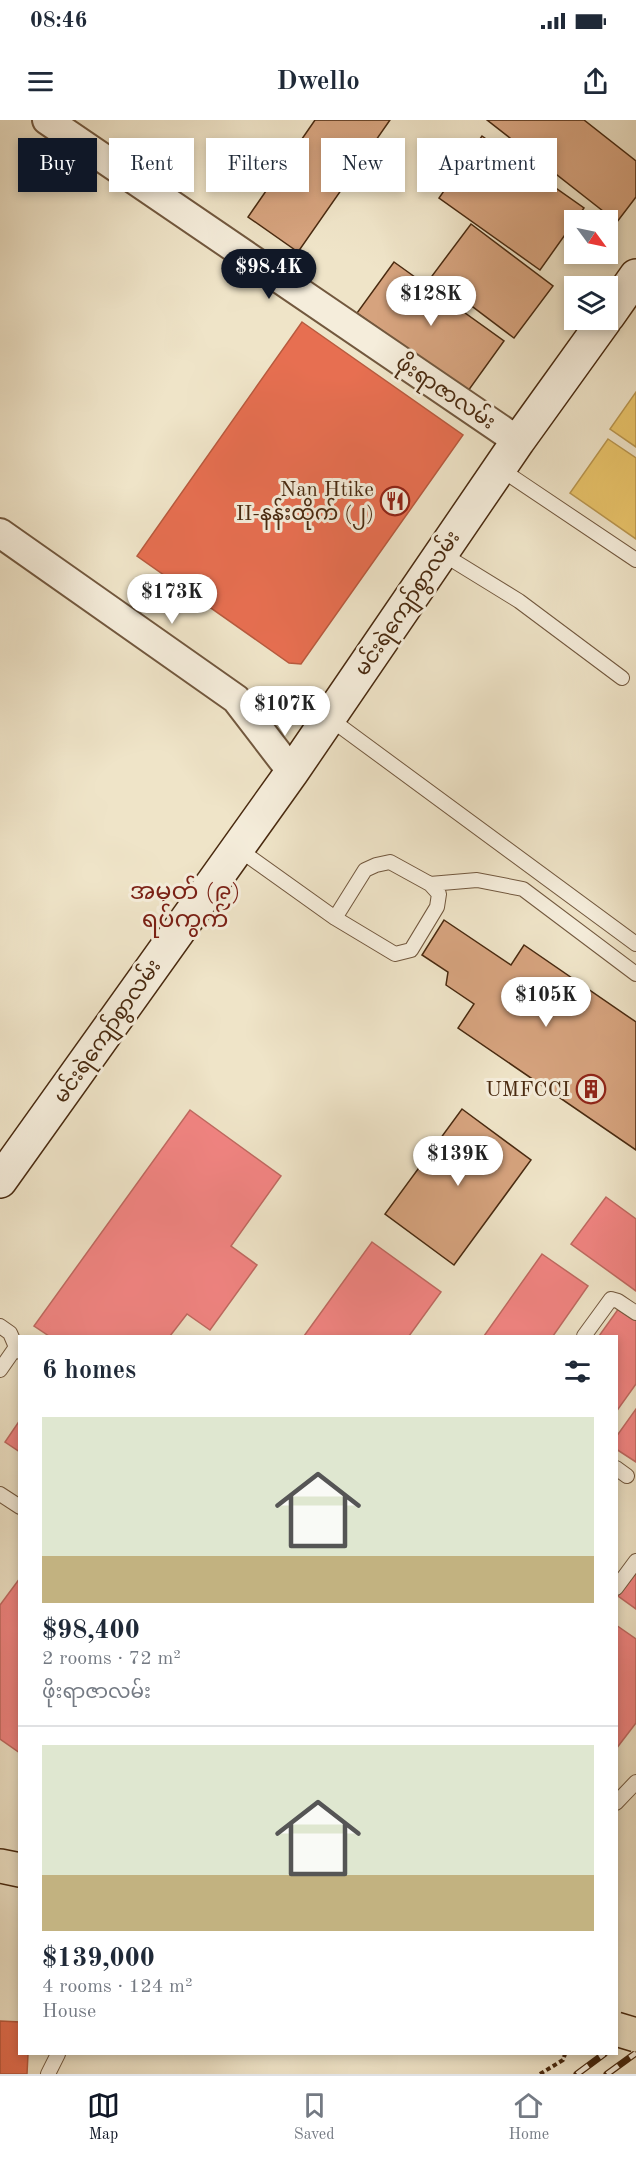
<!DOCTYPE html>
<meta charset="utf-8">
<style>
:root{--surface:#fff;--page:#f6f6f7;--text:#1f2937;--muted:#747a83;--line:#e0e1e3;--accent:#111827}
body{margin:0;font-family:"Old Standard TT","Noto Sans Myanmar",serif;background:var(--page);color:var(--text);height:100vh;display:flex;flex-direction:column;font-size:22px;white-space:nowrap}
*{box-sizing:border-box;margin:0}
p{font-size:20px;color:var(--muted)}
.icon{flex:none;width:33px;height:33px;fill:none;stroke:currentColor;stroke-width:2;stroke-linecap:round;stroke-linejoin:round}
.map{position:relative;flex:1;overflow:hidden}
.details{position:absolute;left:18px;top:1215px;width:600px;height:720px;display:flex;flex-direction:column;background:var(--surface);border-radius:0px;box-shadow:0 3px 9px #0003}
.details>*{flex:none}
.hud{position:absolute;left:18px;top:18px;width:600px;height:54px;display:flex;gap:12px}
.needle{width:39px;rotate:123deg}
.fabs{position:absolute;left:564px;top:90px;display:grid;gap:12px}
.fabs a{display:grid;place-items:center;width:54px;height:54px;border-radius:0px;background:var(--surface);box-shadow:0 3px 9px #0003;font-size:30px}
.price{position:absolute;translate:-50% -51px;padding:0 14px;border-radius:21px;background:#fff;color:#222;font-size:20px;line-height:39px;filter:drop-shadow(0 2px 3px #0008)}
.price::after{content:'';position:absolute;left:50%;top:36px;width:18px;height:14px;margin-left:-9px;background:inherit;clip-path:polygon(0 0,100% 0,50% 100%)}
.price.active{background:var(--accent);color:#fff}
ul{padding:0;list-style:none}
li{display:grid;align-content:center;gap:12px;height:318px;padding:0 24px}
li+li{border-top:2px solid var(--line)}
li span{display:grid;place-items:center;height:186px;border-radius:0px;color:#555}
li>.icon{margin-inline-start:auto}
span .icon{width:108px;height:108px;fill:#fffc;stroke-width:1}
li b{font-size:26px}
h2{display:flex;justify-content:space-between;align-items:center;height:72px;padding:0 24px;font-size:26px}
.tag{padding:0 21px;border-radius:0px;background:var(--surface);box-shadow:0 3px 9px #0003;font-size:21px;line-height:54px}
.tag.active{background:var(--accent);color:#fff}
.status{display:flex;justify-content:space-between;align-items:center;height:42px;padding:0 30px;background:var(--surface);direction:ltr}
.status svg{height:16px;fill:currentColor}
header{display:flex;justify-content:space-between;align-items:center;height:78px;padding:0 24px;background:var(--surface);font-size:27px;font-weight:600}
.tab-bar{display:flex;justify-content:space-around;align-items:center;height:84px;border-top:2px solid var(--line);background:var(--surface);font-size:16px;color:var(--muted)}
.tab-bar a{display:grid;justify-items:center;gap:3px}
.tab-bar .active{color:var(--accent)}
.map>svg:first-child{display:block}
</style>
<div class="status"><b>08:46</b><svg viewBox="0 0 49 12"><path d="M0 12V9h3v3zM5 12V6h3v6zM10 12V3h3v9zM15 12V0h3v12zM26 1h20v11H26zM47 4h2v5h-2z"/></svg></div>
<header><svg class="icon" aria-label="menu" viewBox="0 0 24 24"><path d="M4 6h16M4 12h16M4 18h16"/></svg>Dwello<svg class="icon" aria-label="share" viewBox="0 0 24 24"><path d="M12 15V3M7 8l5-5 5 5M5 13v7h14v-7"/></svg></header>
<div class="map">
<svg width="636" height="1954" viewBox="0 0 636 1954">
<rect width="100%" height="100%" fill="#efe4c8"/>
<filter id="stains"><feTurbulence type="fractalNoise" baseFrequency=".00333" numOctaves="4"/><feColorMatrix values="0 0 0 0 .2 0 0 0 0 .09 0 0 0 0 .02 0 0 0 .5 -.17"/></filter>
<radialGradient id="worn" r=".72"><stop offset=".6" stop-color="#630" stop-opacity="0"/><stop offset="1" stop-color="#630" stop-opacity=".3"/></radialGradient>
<path fill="#e9c46a" stroke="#b9964f" stroke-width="1.5" d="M636,272V327L610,309Z
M608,319L636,338V419L570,373Z"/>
<path fill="#e76f51" stroke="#b85a3e" stroke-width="1.5" d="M302,202L463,315L301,544L289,543L137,436Z
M0,1901L20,1902V1934H28L27,1954H0Z"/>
<path fill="#f28482" stroke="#bf6960" stroke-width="1.5" d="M190,990L281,1056L231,1126L257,1145L210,1210L187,1194L170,1216H49L34,1206Z
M606,1077L636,1099V1171L571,1124Z
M372,1122L441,1172L409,1216H304Z
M542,1134L588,1166L553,1216H484Z
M619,1188L636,1200V1264L616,1292V1216H599Z
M636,1289V1342L616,1329V1317Z
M20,1300V1332L5,1322Z
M636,1451V1489L618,1476Z
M20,1458V1633L0,1619V1485Z
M616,1505L636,1519V1603L616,1629Z"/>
<path fill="#d6a37e" stroke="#492a10" stroke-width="1.5" d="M315,0H390L298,132L248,97Z
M487,0H584L636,41V77L617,102Z
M482,16L584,88L540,150L439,78Z
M471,104L553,166L514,218L432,156Z
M394,142L504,221L468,271L357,193Z
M444,800L511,845L524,825L636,902V1030L458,908L474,884L446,865L448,852L422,835Z
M462,989L531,1040L454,1145L385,1094Z"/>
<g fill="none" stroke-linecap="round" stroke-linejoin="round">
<g stroke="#72583e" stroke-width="16">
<path id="lane" d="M499,348L636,440
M441,433L519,481L622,558
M329,598L636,824
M237,728L335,798L395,834L411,830L437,787L439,774L430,764L390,742L376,745L365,750L335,798
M430,764L477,760L523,769L636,854
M0,1206L10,1213L16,1227
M584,1216L611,1179L618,1181L636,1193
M0,1250L16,1227L20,1232
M616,1348L627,1356
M0,1374L20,1387
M616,1468L636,1441
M616,1683L636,1662
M48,1954L58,1934"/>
</g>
<g stroke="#72583e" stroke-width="32">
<path id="street" d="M47,0L518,321
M0,413L236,579L292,652"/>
</g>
<g stroke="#492a10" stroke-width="36">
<path id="secondary" d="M608,196L636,156
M0,1061L292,652L518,321L605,200"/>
</g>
<g stroke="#492a10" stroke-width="36">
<path id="highway" d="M0,1746L20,1750"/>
</g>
<path stroke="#492a10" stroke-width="4" stroke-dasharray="4.5 3" stroke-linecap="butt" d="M540,1954L563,1940L565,1934"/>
<use href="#lane" stroke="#f5eddb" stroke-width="14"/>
<use href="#street" stroke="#f5eddb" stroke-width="28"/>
<use href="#secondary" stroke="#f5eddb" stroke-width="33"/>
<use href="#highway" stroke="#efe4c8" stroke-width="33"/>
<g stroke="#492a10" stroke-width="7">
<path id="rail" d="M616,1924L636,1909
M577,1954L604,1934
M607,1954L636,1933"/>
</g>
<use href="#rail" stroke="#f5eddb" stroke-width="4.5" stroke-dasharray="14" stroke-linecap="butt"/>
<g stroke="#492a10" stroke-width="36" stroke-linecap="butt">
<path id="highway-bridge" d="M616,1909L636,1915"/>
</g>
<use href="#highway-bridge" stroke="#efe4c8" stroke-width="33"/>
</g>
<defs>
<g id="restaurant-ring" transform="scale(1.5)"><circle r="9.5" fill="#f5eddb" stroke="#8f2418" stroke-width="1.5"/><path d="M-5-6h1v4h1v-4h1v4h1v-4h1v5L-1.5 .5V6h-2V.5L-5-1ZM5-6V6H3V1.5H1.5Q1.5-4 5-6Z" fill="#8f2418"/></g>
<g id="building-ring" transform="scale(1.5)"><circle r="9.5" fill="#f5eddb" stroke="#8f2418" stroke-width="1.5"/><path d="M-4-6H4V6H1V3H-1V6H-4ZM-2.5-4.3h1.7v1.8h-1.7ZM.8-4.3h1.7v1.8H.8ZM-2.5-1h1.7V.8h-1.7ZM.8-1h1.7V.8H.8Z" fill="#8f2418"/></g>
</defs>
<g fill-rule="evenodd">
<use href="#restaurant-ring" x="395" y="381"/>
<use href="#building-ring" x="591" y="969"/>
</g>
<g text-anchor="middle" stroke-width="6" stroke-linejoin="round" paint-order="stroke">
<g font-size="21" fill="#492a10" stroke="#f5eddb">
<text transform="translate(446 272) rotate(34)" y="7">ဖိုးရာဇာလမ်း</text>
<text transform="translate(407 483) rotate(-56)" y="7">မင်းရဲကျော်စွာလမ်း</text>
<text transform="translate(107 911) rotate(-55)" y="7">မင်းရဲကျော်စွာလမ်း</text>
</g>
<g font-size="21" fill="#492a10" stroke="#f5eddb" text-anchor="end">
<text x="374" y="376">Nan Htike<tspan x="374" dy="24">II-နန်းထိုက် (၂)</tspan></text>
<text x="570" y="976">UMFCCI</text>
</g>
<g font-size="24" fill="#7a1f14" stroke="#f5eddb">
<text x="185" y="779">အမှတ် (၉)<tspan x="185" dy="28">ရပ်ကွက်</tspan></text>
</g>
</g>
<rect width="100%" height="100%" filter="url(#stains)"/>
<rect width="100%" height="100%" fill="url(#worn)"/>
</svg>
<div class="fabs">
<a><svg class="needle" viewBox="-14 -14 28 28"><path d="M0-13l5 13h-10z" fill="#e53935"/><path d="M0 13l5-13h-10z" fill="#747a83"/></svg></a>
<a><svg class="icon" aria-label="layers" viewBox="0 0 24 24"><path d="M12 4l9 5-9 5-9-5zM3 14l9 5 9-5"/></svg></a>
</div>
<b class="price active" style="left:269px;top:180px">$98.4K</b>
<b class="price" style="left:431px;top:207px">$128K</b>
<b class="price" style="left:172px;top:505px">$173K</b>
<b class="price" style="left:285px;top:617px">$107K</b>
<b class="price" style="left:546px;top:908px">$105K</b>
<b class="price" style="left:458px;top:1067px">$139K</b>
<div class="hud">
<a class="tag active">Buy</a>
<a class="tag">Rent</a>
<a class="tag">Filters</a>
<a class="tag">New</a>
<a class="tag">Apartment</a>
</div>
<section class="details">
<h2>6 homes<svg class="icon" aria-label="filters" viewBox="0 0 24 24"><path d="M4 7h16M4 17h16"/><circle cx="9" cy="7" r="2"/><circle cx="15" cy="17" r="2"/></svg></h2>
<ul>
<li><span style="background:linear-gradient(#dfe7d0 75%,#c2b280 0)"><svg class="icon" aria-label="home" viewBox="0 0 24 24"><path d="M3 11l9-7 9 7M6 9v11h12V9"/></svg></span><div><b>$98,400</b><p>2 rooms · 72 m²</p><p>ဖိုးရာဇာလမ်း</p></div></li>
<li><span style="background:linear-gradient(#dfe7d0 70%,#c2b280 0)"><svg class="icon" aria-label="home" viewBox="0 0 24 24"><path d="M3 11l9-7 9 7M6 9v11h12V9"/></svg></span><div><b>$139,000</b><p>4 rooms · 124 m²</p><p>House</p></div></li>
</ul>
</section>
</div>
<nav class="tab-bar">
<a class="active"><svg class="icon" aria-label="map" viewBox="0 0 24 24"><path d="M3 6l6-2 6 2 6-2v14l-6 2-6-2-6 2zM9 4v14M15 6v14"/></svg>Map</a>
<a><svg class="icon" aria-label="saved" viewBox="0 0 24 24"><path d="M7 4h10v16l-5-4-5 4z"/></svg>Saved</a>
<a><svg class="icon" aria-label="home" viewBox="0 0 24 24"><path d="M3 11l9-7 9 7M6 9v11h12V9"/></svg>Home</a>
</nav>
